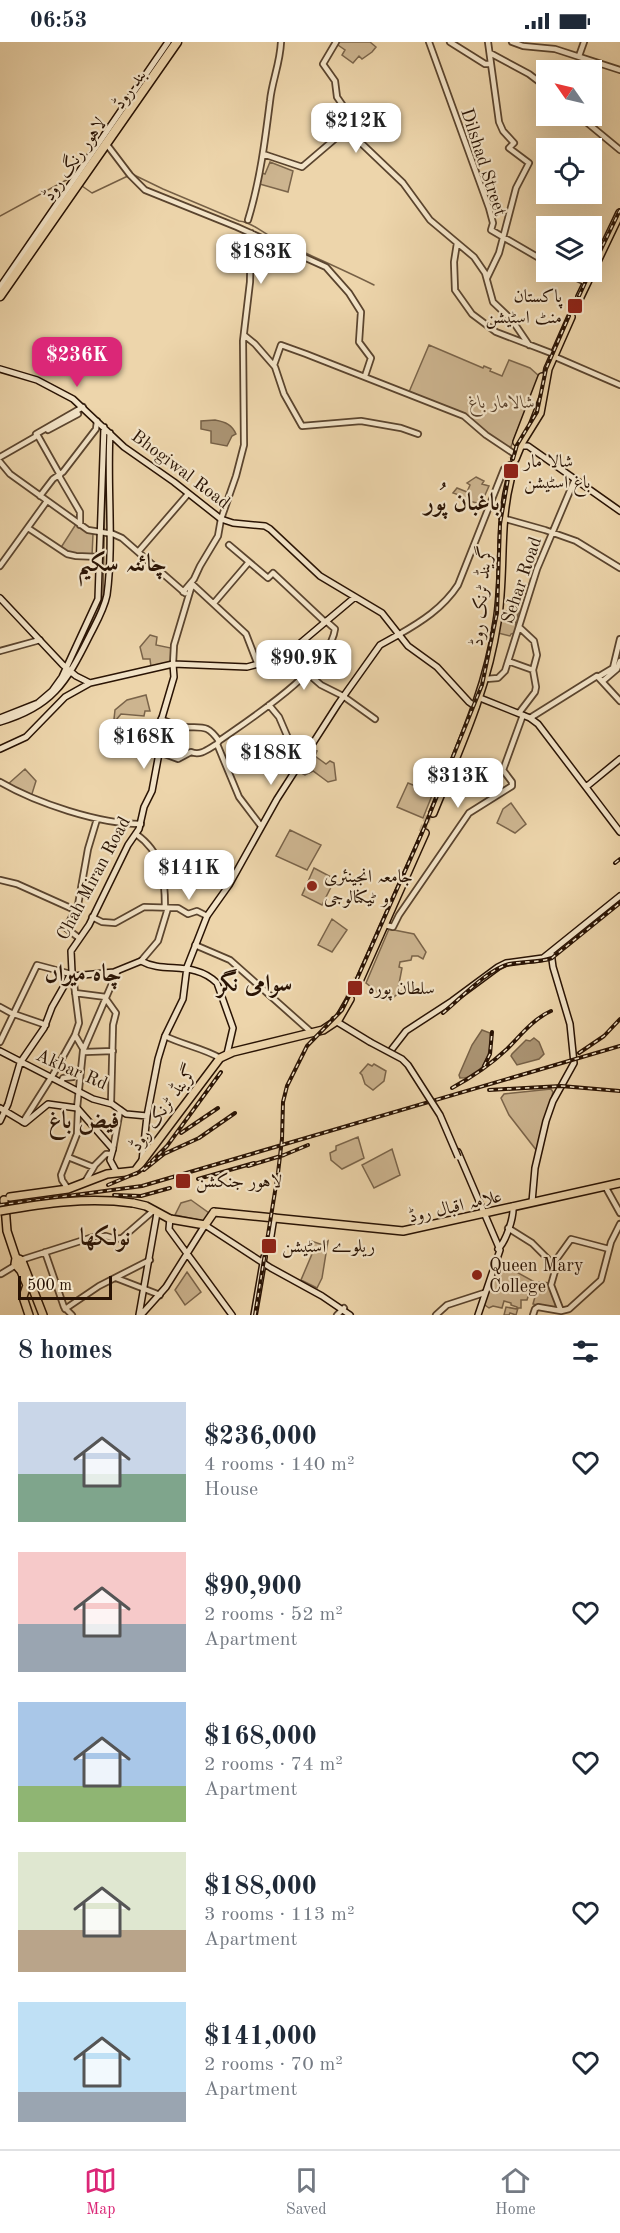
<!DOCTYPE html>
<meta charset="utf-8">
<style>
:root{--surface:#fff;--page:#f6f6f7;--text:#1f2937;--muted:#747a83;--line:#e0e1e3;--accent:#db2777}
body{margin:0;font-family:"Old Standard TT",Amiri,serif;background:var(--page);color:var(--text);height:100vh;display:flex;flex-direction:column;font-size:22px;white-space:nowrap}
*{box-sizing:border-box;margin:0}
p{font-size:20px;color:var(--muted)}
.icon{flex:none;width:33px;height:33px;fill:none;stroke:currentColor;stroke-width:2;stroke-linecap:round;stroke-linejoin:round}
.map{position:relative;height:1273px;overflow:hidden}
.side{display:flex;flex-direction:column;background:var(--surface);flex:1}
.side>*{flex:none}
.needle{width:39px;rotate:304deg}
.tools{position:absolute;left:536px;top:18px;display:grid;gap:12px}
.tools a{display:grid;place-items:center;width:66px;height:66px;border-radius:0px;background:var(--surface);box-shadow:0 6px 24px #0002;font-size:30px}
.scale{position:absolute;left:18px;bottom:15px;width:94px;box-sizing:border-box;padding-left:6px;border:3px solid #291304;border-top:0;font-size:16px;line-height:21px;white-space:nowrap;color:#291304;-webkit-text-stroke:4px #f3e4c8;paint-order:stroke}
.price{position:absolute;translate:-50% -51px;padding:0 14px;border-radius:12px;background:#fff;color:#222;font-size:20px;line-height:39px;filter:drop-shadow(0 2px 3px #0008)}
.price::after{content:'';position:absolute;left:50%;top:36px;width:18px;height:14px;margin-left:-9px;background:inherit;clip-path:polygon(0 0,100% 0,50% 100%)}
.price.selected{background:var(--accent);color:#fff}
ul{padding:0;list-style:none}
li{display:flex;align-items:center;gap:18px;height:150px;padding:0 18px}
li span{display:grid;place-items:center;flex:none;width:168px;height:120px;border-radius:0px;color:#555}
li>.icon{margin-inline-start:auto}
span .icon{width:72px;height:72px;fill:#fffc;stroke-width:1}
li b{font-size:26px}
h2{display:flex;justify-content:space-between;align-items:center;height:72px;padding:0 18px;font-size:26px}
.status{display:flex;justify-content:space-between;align-items:center;height:42px;padding:0 30px;background:var(--surface);direction:ltr}
.status svg{height:16px;fill:currentColor}
.menu{display:flex;justify-content:space-around;align-items:center;height:84px;border-top:2px solid var(--line);background:var(--surface);font-size:16px;color:var(--muted)}
.menu a{display:grid;justify-items:center;gap:3px}
.menu .selected{color:var(--accent)}
.map>svg:first-child{display:block}
</style>
<div class="status"><b>06:53</b><svg viewBox="0 0 49 12"><path d="M0 12V9h3v3zM5 12V6h3v6zM10 12V3h3v9zM15 12V0h3v12zM26 1h20v11H26zM47 4h2v5h-2z"/></svg></div>
<div class="map">
<svg width="620" height="1273" viewBox="0 0 620 1273">
<rect width="100%" height="100%" fill="#edd5ab"/>
<filter id="stains"><feTurbulence type="fractalNoise" baseFrequency=".00333" numOctaves="4"/><feColorMatrix values="0 0 0 0 .2 0 0 0 0 .09 0 0 0 0 .02 0 0 0 .5 -.17"/></filter>
<radialGradient id="worn" r=".72"><stop offset=".6" stop-color="#630" stop-opacity="0"/><stop offset="1" stop-color="#630" stop-opacity=".3"/></radialGradient>
<path fill="#ccb48f" stroke="#7a644a" stroke-width="1.5" d="M336,0H370L376,5L372,10L362,17L359,14L353,21L342,13L345,8L335,1Z
M270,120L293,129L288,150L256,141L259,130L265,132Z
M429,303L483,326L484,324L491,327L490,329L502,334L509,318L530,326L539,334L510,407L489,393L471,378V376L409,350Z
M476,435L484,439L482,442L489,444L481,462L461,457L462,454L453,451L457,446L467,450L470,443L467,441Z
M76,482L93,492L92,514L72,513L60,507Z
M502,569H519L515,582L518,584L517,590L511,592L510,594L498,591Z
M150,593L157,595L156,603L171,606L172,621L151,625L150,617H143L140,605Z
M146,653L150,669H145L144,674L121,672L116,678L114,677L115,668L127,658Z
M313,708L317,709L315,714L326,722L330,719L334,721L336,738L328,740L313,729L305,733L299,730L303,723L300,721L307,709Z
M25,727L36,739L31,755L7,743Z
M408,741L433,751L423,776L397,765Z
M511,761L526,782L515,791L497,781L503,767Z
M290,788L321,803L307,828L276,814Z
M314,826L335,837L322,863L302,853Z
M332,877L347,888L332,910L318,903Z
M389,887L414,892L426,910L423,917L418,914H412L411,918L400,920L399,925L402,926L398,947L401,949L389,959L366,941Z
M368,1022L372,1024L374,1022L386,1029L384,1039L373,1048L365,1042L362,1033L360,1031Z
M551,1047L553,1050L537,1109L509,1073L501,1056L504,1052Z
M358,1095L364,1116L342,1127L331,1118L330,1111L336,1108V1104Z
M392,1107L400,1133L374,1146L362,1123Z
M191,1158L209,1171L204,1179L175,1173L181,1161Z
M311,1199L323,1203L328,1199L322,1236L317,1246L301,1238L312,1212L307,1209Z
M498,1220L533,1239L527,1258H521V1266H518L516,1273L510,1271L509,1273H504L506,1265L517,1267V1265L511,1263V1261L504,1259L502,1266L493,1264L489,1266L482,1261Z
M187,1230L201,1250L185,1263L175,1248Z
M539,1240L551,1241L561,1269L533,1262Z"/>
<path fill="#aa9372" stroke="#766046" stroke-width="1.5" d="M215,378C226,380 232,383 236,392L232,394L227,404L211,401V389L201,387V379Z
M482,988L490,991C492,1011 483,1036 460,1036L459,1033L472,1003Z
M534,996L539,1000L544,1012L539,1017L517,1023L511,1014L512,1012L526,998L530,999Z"/>
<g fill="none" stroke-linecap="round" stroke-linejoin="round">
<path stroke="#766046" stroke-width="1.5" d="M82,144L92,151L132,132L163,147L239,179C252,180 261,190 272,195C306,212 340,226 374,243
M0,174L70,136
M69,626L98,569L103,554L106,407"/>
<path stroke="#c6ae8a" stroke-width="5" stroke-dasharray="5 2.5" stroke-linecap="butt" d="M264,1215L268,1193"/>
<path stroke="#c6ae8a" stroke-width="7" stroke-dasharray="7 3.5" stroke-linecap="butt" d="M571,275L580,255
M507,437L512,416
M422,790L430,770
M348,956L357,936
M62,1149L63,1156"/>
<g stroke="#5a442e" stroke-width="8">
<path id="tertiary" d="M336,0L323,22L335,39L337,55L348,71L350,84L360,100L403,141L430,178L474,215L485,231L493,260L512,278L529,303
M429,0L489,166L493,181L491,188L546,220
M450,0L485,22H491
M512,0L523,4L555,7L620,28
M490,11L529,32L546,45
M579,14L584,0
M579,74L620,108
M108,104L130,133L145,148L237,185L326,225L349,251L361,270L359,300L371,316L365,334
M263,112L302,125L350,84
M248,178C260,139 265,99 270,59C272,39 280,22 281,0
M457,201L454,220L455,248L472,272L496,290L551,311
M564,230L583,239
M487,236L499,211L516,146L529,121L509,106L514,101L503,89L499,80L488,0
M244,293L255,302L275,325L284,352L302,384L361,379L401,386L418,392
M553,314L620,343
M274,323L281,303L306,312L464,374L486,393L513,411
M48,388L78,372
M36,392L83,365
M38,394L60,433
M0,415L35,395
M0,420L10,432L88,488L113,492L122,496L185,551
M59,434L80,470V483
M40,454L53,437L63,430L96,387L97,379
M502,476L545,488L576,499L620,526
M28,486L67,512L76,514L100,515
M229,503L268,536L273,531L325,580
M138,510L188,452
M0,524L47,459
M191,541L246,592L258,623
M183,550L194,537L200,524L218,494L221,477L236,434L244,403L243,299L250,240L251,191
M214,561L249,520
M519,585L534,599L537,613L533,628L536,645L535,650L519,671
M398,593C421,580 443,566 458,543L504,427L510,423
M0,609L40,598
M508,619L533,628
M173,622L174,603L191,546
M306,630L321,643L343,654
M598,635L613,626L620,597
M486,637L498,636L505,629L537,527L575,437
M603,639L617,627L620,619
M343,654L375,677
M269,663L279,675L291,703L304,714
M530,676L597,634L620,659
M161,677C168,680 177,685 185,685C203,686 207,682 219,699L217,702L239,755L261,784
M219,699C250,677 330,626 335,587L326,579
M159,710L178,717L191,710C201,714 208,707 217,702
M0,740C36,761 99,782 141,782
M136,792C163,811 165,836 165,866
M0,838L17,842L75,868
M92,875L102,880L115,881L144,865L178,866L188,872L197,869L207,874
M385,883L393,885L399,873L469,771L512,744V740L503,728L523,673
M79,896L66,886L78,863L88,807L97,777
M195,903L230,918L311,990
M141,919L158,899L168,866
M75,951L106,955
M106,957L116,971L113,983L111,1061
M0,965L11,971L46,983
M75,993L85,1010L113,1009
M165,994C183,1003 203,1006 220,1016
M0,1000L37,923L71,932
M61,1040L63,1036L73,1035L80,1029
M77,1066L83,1009L117,930
M23,1080L54,1031L75,993L79,981L73,934
M113,1107L120,1068
M68,1115L93,1125
M85,1140L95,1123L106,1112H111
M605,1144L620,1171
M68,1147L62,1138L61,1133L77,1092L78,1068
M508,1186L532,1201L553,1222L555,1229L551,1243L561,1269
M45,1210L64,1265L72,1273
M21,1218L93,1195L106,1194L116,1197L122,1196L153,1169
M553,1222L571,1197L609,1207
M1,1232L16,1223
M116,1236L160,1253
M65,1267L99,1244L150,1218
M337,1273L344,1266
M436,1273L447,1263L484,1251
M533,1273L535,1267L538,1265L561,1269L569,1267L601,1238L611,1200L620,1182"/>
</g>
<g stroke="#291304" stroke-width="8">
<path id="secondary" d="M0,245L168,0
M0,327L37,338L73,357L124,405L174,440L221,477L233,481L265,484L270,487L320,534L382,571L408,604L437,625L469,660L476,665
M520,404H528L620,469
M0,556L63,623L76,634L90,641
M480,656L530,676L538,682L620,790
M0,676L38,661L52,649L62,635L98,557L104,385
M0,680C52,665 66,641 89,595C96,581 104,568 107,553C114,500 107,445 110,391
M0,707L26,695L65,655L90,641L173,622L247,625L269,619L298,603L355,555
M586,745L620,717
M71,932L73,934L114,930L141,919C164,932 194,918 217,941L233,986L227,1012
M334,978L370,1000
M392,1007L406,989L452,959L498,925L506,921L543,916L620,854
M0,1009L93,1057L112,1062L126,1072L147,1074
M0,1066L25,1081L48,1062L77,1066L113,1107L110,1118L117,1131
M0,1079L8,1062L20,1021L44,986L52,965L72,930L71,909L89,883L128,803L139,787L144,765L152,749L160,706L159,686L174,635L173,622
M458,1110L500,1208L478,1273
M142,1119L147,1074L158,1017L165,994L183,957L187,925L207,874L229,843L277,757L338,662L380,603L398,593
M532,1160L535,1126L546,1079L553,1059L574,1021L570,982L553,925L551,910
M170,1176L169,1187L232,1273
M271,1194L274,1175
M498,1207C506,1199 514,1176 513,1164
M139,1273L157,1171
M141,1273L166,1245L205,1183L271,1226L322,1254L350,1273
M254,1273L264,1215"/>
</g>
<g stroke="#291304" stroke-width="10">
<path id="primary" d="M580,255L620,171
M517,400L542,335
M515,417L522,400L540,371L548,327L571,275
M433,771C459,707 487,648 497,580C505,532 498,485 510,438
M360,937L425,791
M10,1155L68,1147L107,1132L135,1129L220,1016L233,1010L323,988L338,978L350,957
M4,1158V1159
M133,1161L146,1164L170,1177L205,1183L214,1170
M5,1164L7,1189L16,1216L15,1222L21,1229L27,1243L23,1255L29,1273
M214,1170L403,1189L620,1141
M16,1218L19,1217L22,1219L43,1273"/>
</g>
<g stroke="#291304" stroke-width="11">
<path id="motorway" d="M0,254L177,0"/>
</g>
<use href="#tertiary" stroke="#f3e4c8" stroke-width="4.5"/>
<use href="#secondary" stroke="#f3e4c8" stroke-width="5"/>
<use href="#primary" stroke="#edd5ab" stroke-width="7"/>
<use href="#motorway" stroke="#edd5ab" stroke-width="8"/>
<g stroke="#291304" stroke-width="4">
<path id="rail" d="M591,228L620,168
M579,254L590,230
M513,417L517,403L537,370L546,327L569,274
M615,821L620,817
M443,971C461,956 487,928 509,922C523,919 538,921 552,916L620,861
M579,1011L604,994L620,977
M484,1024L490,1012L492,990
M452,1046C472,1035 490,1023 507,1007C520,994 533,977 551,969
M489,1048L561,1044L620,1049
M181,1091L218,1066
M152,1119L167,1104L221,1030
M248,1124L284,1113L308,1103
M144,1128L164,1112L199,1096L235,1071
M198,1137L254,1121
M108,1143L139,1130L150,1121
M114,1153L141,1154L170,1146
M0,1163L142,1144L620,1004
M255,1273L278,1131L282,1097L283,1060L287,1044L307,1004L342,968L353,946L422,791L482,643L497,571L500,482L508,437"/>
</g>
<use href="#rail" stroke="#f3e4c8" stroke-width="1.5" stroke-dasharray="4.5" stroke-linecap="butt"/>
<g stroke="#291304" stroke-width="8" stroke-linecap="butt">
<path id="secondary-bridge" d="M370,1000L402,1017L408,1023L440,1073L458,1115"/>
</g>
<g stroke="#291304" stroke-width="10" stroke-linecap="butt">
<path id="primary-bridge" d="M0,1169C46,1161 87,1155 133,1161"/>
</g>
<use href="#secondary-bridge" stroke="#f3e4c8" stroke-width="5"/>
<use href="#primary-bridge" stroke="#edd5ab" stroke-width="7"/>
</g>
<g fill="#8f2418" stroke="#f3e4c8" stroke-width="2">
<rect x="567" y="256" width="16" height="16" rx="3"/>
<rect x="503" y="421" width="16" height="16" rx="3"/>
<circle cx="312" cy="844" r="6"/>
<rect x="347" y="938" width="16" height="16" rx="3"/>
<rect x="175" y="1131" width="16" height="16" rx="3"/>
<rect x="261" y="1196" width="16" height="16" rx="3"/>
<circle cx="477" cy="1233" r="6"/>
</g>
<g text-anchor="middle" stroke-width="4.5" stroke-linejoin="round" paint-order="stroke">
<g font-size="18" fill="#291304" stroke="#f3e4c8">
<text transform="translate(129 47) rotate(-55)" y="6">بند روڈ</text>
<text transform="translate(74 117) rotate(-55)" y="6">لاہور رنگ روڈ</text>
<text transform="translate(484 120) rotate(72)" y="6">Dilshad Street</text>
<text transform="translate(181 427) rotate(37)" y="6">Bhogiwal Road</text>
<text transform="translate(521 538) rotate(-71)" y="6">Sehar Road</text>
<text transform="translate(481 554) rotate(-85)" y="6">گرینڈ ٹرنک روڈ</text>
<text transform="translate(93 836) rotate(-62)" y="6">Chah Miran Road</text>
<text transform="translate(72 1027) rotate(24)" y="6">Akbar Rd</text>
<text transform="translate(163 1066) rotate(-54)" y="6">گرینڈ ٹرنک روڈ</text>
<text transform="translate(455 1164) rotate(-13)" y="6">علامہ اقبال روڈ</text>
</g>
<g font-size="18" fill="#291304" stroke="#f3e4c8" text-anchor="start">
<text x="562" y="260" text-anchor="end">پاکستان<tspan x="562" dy="21">منٹ اسٹیشن</tspan></text>
<text x="524" y="425">شالا مار<tspan x="524" dy="21">باغ اسٹیشن</tspan></text>
<text x="324" y="840">جامعہ انجینئری<tspan x="324" dy="21">و ٹیکنالوجی</tspan></text>
<text x="368" y="952">سلطان پورہ</text>
<text x="196" y="1145">لاہور جنکشن</text>
<text x="282" y="1210">ریلوے اسٹیشن</text>
<text x="489" y="1229">Queen Mary<tspan x="489" dy="21">College</tspan></text>
</g>
<g font-size="18" font-style="italic" fill="#5a432e" stroke="#f3e4c8">
<text x="502" y="366">شالامار باغ</text>
</g>
<g font-size="24" font-weight="bold" fill="#291304" stroke="#f3e4c8">
<text x="462" y="468">باغبان پُور</text>
<text x="122" y="529">چائنہ سکیم</text>
<text x="83" y="939">چاہ میراں</text>
<text x="255" y="949">سوامی نگر</text>
<text x="84" y="1086">فیض باغ</text>
<text x="105" y="1203">نولکھا</text>
</g>
</g>
<rect width="100%" height="100%" filter="url(#stains)"/>
<rect width="100%" height="100%" fill="url(#worn)"/>
</svg>
<div class="tools">
<a><svg class="needle" viewBox="-14 -14 28 28"><path d="M0-13l5 13h-10z" fill="#e53935"/><path d="M0 13l5-13h-10z" fill="#747a83"/></svg></a>
<a><svg class="icon" aria-label="locate" viewBox="0 0 24 24"><circle cx="12" cy="12" r="6"/><path d="M12 2v4M12 18v4M2 12h4M18 12h4"/></svg></a>
<a><svg class="icon" aria-label="layers" viewBox="0 0 24 24"><path d="M12 4l9 5-9 5-9-5zM3 14l9 5 9-5"/></svg></a>
</div>
<div class="scale">500 m</div>
<b class="price" style="left:356px;top:112px">$212K</b>
<b class="price" style="left:261px;top:243px">$183K</b>
<b class="price selected" style="left:77px;top:346px">$236K</b>
<b class="price" style="left:304px;top:649px">$90.9K</b>
<b class="price" style="left:144px;top:728px">$168K</b>
<b class="price" style="left:271px;top:744px">$188K</b>
<b class="price" style="left:458px;top:767px">$313K</b>
<b class="price" style="left:189px;top:859px">$141K</b>
</div>
<section class="side">
<h2>8 homes<svg class="icon" aria-label="filters" viewBox="0 0 24 24"><path d="M4 7h16M4 17h16"/><circle cx="9" cy="7" r="2"/><circle cx="15" cy="17" r="2"/></svg></h2>
<ul>
<li><span style="background:linear-gradient(#c9d6e8 60%,#7fa58c 0)"><svg class="icon" aria-label="home" viewBox="0 0 24 24"><path d="M3 11l9-7 9 7M6 9v11h12V9"/></svg></span><div><b>$236,000</b><p>4 rooms · 140 m²</p><p>House</p></div><svg class="icon" aria-label="heart" viewBox="0 0 24 24"><path d="M12 20l-8-8c-3-5 5-10 8-4 3-6 11-1 8 4z"/></svg></li>
<li><span style="background:linear-gradient(#f6c9c9 60%,#9aa5b1 0)"><svg class="icon" aria-label="home" viewBox="0 0 24 24"><path d="M3 11l9-7 9 7M6 9v11h12V9"/></svg></span><div><b>$90,900</b><p>2 rooms · 52 m²</p><p>Apartment</p></div><svg class="icon" aria-label="heart" viewBox="0 0 24 24"><path d="M12 20l-8-8c-3-5 5-10 8-4 3-6 11-1 8 4z"/></svg></li>
<li><span style="background:linear-gradient(#a9c7e8 70%,#8fb573 0)"><svg class="icon" aria-label="home" viewBox="0 0 24 24"><path d="M3 11l9-7 9 7M6 9v11h12V9"/></svg></span><div><b>$168,000</b><p>2 rooms · 74 m²</p><p>Apartment</p></div><svg class="icon" aria-label="heart" viewBox="0 0 24 24"><path d="M12 20l-8-8c-3-5 5-10 8-4 3-6 11-1 8 4z"/></svg></li>
<li><span style="background:linear-gradient(#dfe7d0 65%,#b9a48a 0)"><svg class="icon" aria-label="home" viewBox="0 0 24 24"><path d="M3 11l9-7 9 7M6 9v11h12V9"/></svg></span><div><b>$188,000</b><p>3 rooms · 113 m²</p><p>Apartment</p></div><svg class="icon" aria-label="heart" viewBox="0 0 24 24"><path d="M12 20l-8-8c-3-5 5-10 8-4 3-6 11-1 8 4z"/></svg></li>
<li><span style="background:linear-gradient(#bfe0f5 75%,#9aa5b1 0)"><svg class="icon" aria-label="home" viewBox="0 0 24 24"><path d="M3 11l9-7 9 7M6 9v11h12V9"/></svg></span><div><b>$141,000</b><p>2 rooms · 70 m²</p><p>Apartment</p></div><svg class="icon" aria-label="heart" viewBox="0 0 24 24"><path d="M12 20l-8-8c-3-5 5-10 8-4 3-6 11-1 8 4z"/></svg></li>
</ul>
</section>
<nav class="menu">
<a class="selected"><svg class="icon" aria-label="map" viewBox="0 0 24 24"><path d="M3 6l6-2 6 2 6-2v14l-6 2-6-2-6 2zM9 4v14M15 6v14"/></svg>Map</a>
<a><svg class="icon" aria-label="saved" viewBox="0 0 24 24"><path d="M7 4h10v16l-5-4-5 4z"/></svg>Saved</a>
<a><svg class="icon" aria-label="home" viewBox="0 0 24 24"><path d="M3 11l9-7 9 7M6 9v11h12V9"/></svg>Home</a>
</nav>
